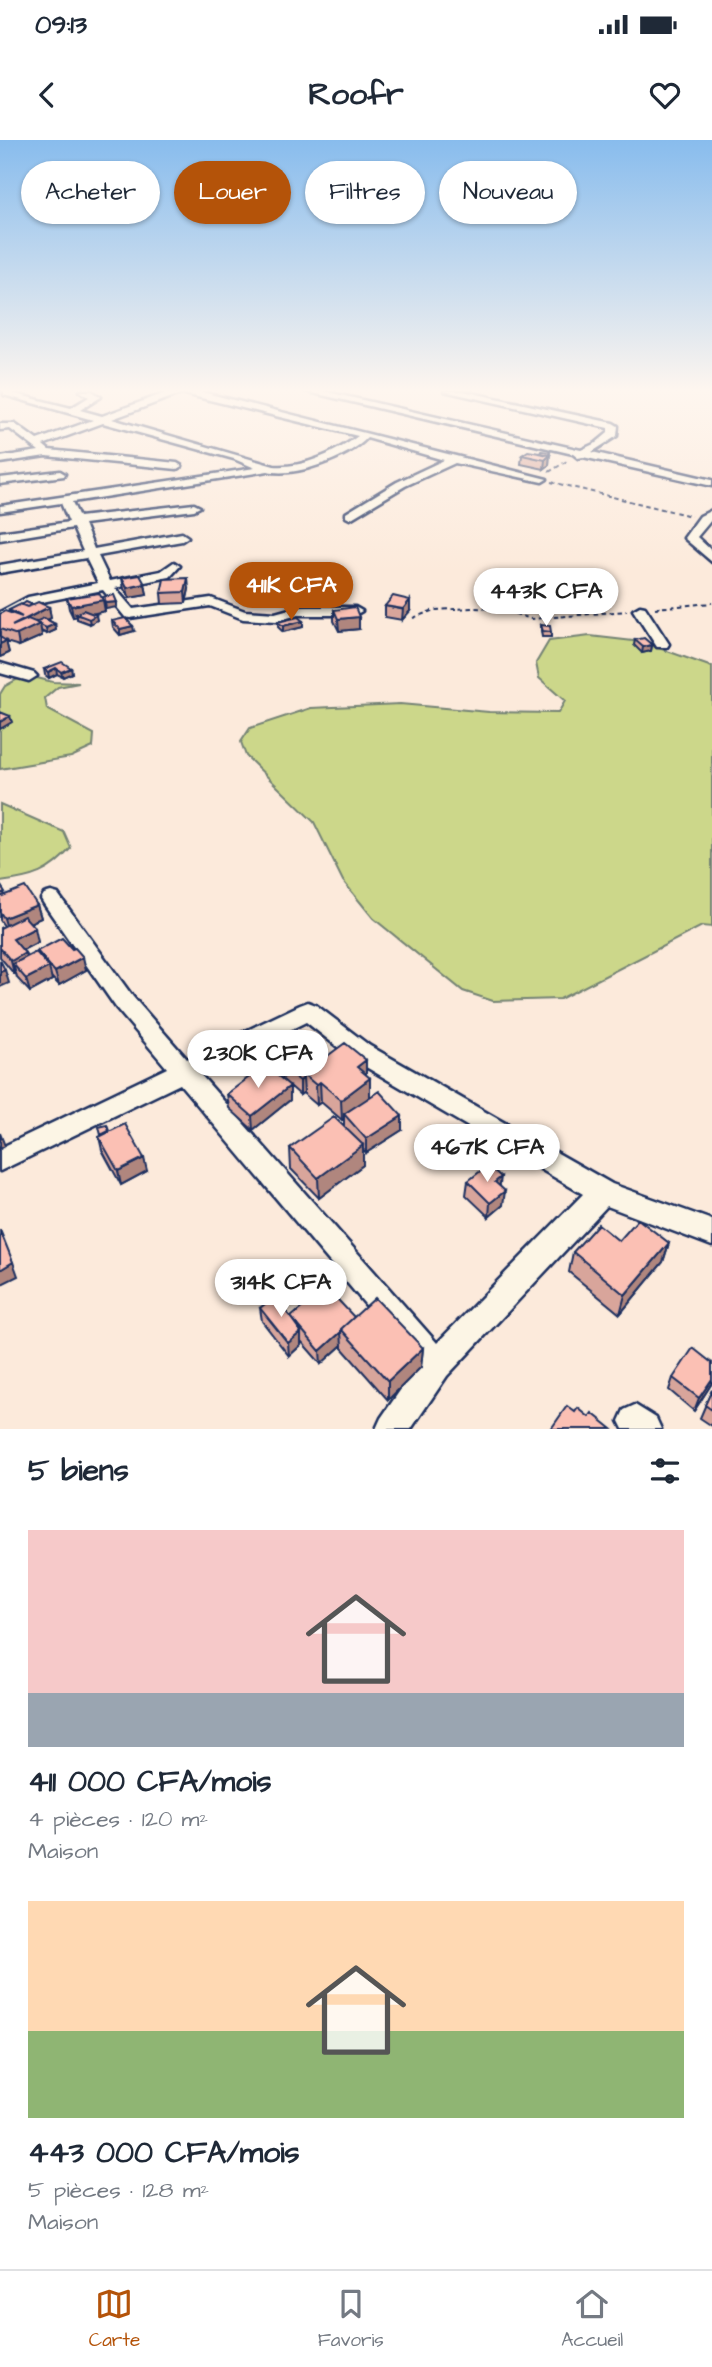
<!DOCTYPE html>
<html lang="fr">
<meta charset="utf-8">
<style>
:root{--surface:#fff;--page:#f2f2f3;--text:#1f2937;--muted:#747a83;--line:#e0e1e3;--accent:#b45309}
body{margin:0;font-family:"Architects Daughter",sans-serif;background:var(--page);color:var(--text);height:100vh;display:flex;flex-direction:column;font-size:26px;white-space:nowrap}
*{box-sizing:border-box;margin:0}
p{font-size:23px;color:var(--muted)}
.icon{flex:none;width:38px;height:38px;fill:none;stroke:currentColor;stroke-width:2;stroke-linecap:round;stroke-linejoin:round}
.map{position:relative;height:1289px;overflow:hidden}
.details{display:flex;flex-direction:column;background:var(--surface);flex:1}
.details>*{flex:none}
.hud{position:absolute;left:21px;top:21px;width:670px;height:63px;display:flex;gap:14px}
.price{position:absolute;translate:-50% -60px;padding:0 16px;border-radius:24px;background:#fff;color:#222;font-size:23px;line-height:46px;filter:drop-shadow(0 2px 4px #0008)}
.price::after{content:'';position:absolute;left:50%;top:42px;width:21px;height:16px;margin-left:-10px;background:inherit;clip-path:polygon(0 0,100% 0,50% 100%)}
.price.on{background:var(--accent);color:#fff}
ul{padding:0;list-style:none}
li{display:grid;align-content:center;gap:14px;height:371px;padding:0 28px}
li span{display:grid;place-items:center;height:217px;border-radius:0px;color:#555}
li>.icon{margin-inline-start:auto}
span .icon{width:126px;height:126px;fill:#fffc;stroke-width:1}
li b{font-size:30px}
h2{display:flex;justify-content:space-between;align-items:center;height:84px;padding:0 28px;font-size:30px}
.tag{padding:0 24px;border-radius:32px;background:var(--surface);box-shadow:0 2px 5px #0004;font-size:24px;line-height:63px}
.tag.on{background:var(--accent);color:#fff}
.status{display:flex;justify-content:space-between;align-items:center;height:49px;padding:0 35px;background:var(--surface);direction:ltr}
.status svg{height:19px;fill:currentColor}
header{display:flex;justify-content:space-between;align-items:center;height:91px;padding:0 28px;background:var(--surface);font-size:32px;font-weight:700}
.tabs{display:flex;justify-content:space-around;align-items:center;height:98px;border-top:2px solid var(--line);background:var(--surface);font-size:19px;color:var(--muted)}
.tabs a{display:grid;justify-items:center;gap:4px}
.tabs .on{color:var(--accent)}
.map>svg:first-child{display:block}
</style>
<div class="status"><b>09:13</b><svg viewBox="0 0 49 12"><path d="M0 12V9h3v3zM5 12V6h3v6zM10 12V3h3v9zM15 12V0h3v12zM26 1h20v11H26zM47 4h2v5h-2z"/></svg></div>
<header><svg class="icon" aria-label="back" viewBox="0 0 24 24"><path d="M15 5l-7 7 7 7"/></svg>Roofr<svg class="icon" aria-label="heart" viewBox="0 0 24 24"><path d="M12 20l-8-8c-3-5 5-10 8-4 3-6 11-1 8 4z"/></svg></header>
<div class="map">
<svg width="712" height="1289" viewBox="0 0 712 1289">
<rect width="100%" height="100%" fill="#fceadb"/>
<filter id="ink" filterUnits="userSpaceOnUse"><feTurbulence type="fractalNoise" baseFrequency=".0143" numOctaves="2"/><feDisplacementMap in="SourceGraphic" scale="14" xChannelSelector="R" yChannelSelector="G"/><feConvolveMatrix kernelMatrix="1 2 1 2 8 2 1 2 1" color-interpolation-filters="sRGB"/></filter>
<g filter="url(#ink)">
<path fill="#ccd78a" stroke="#748374" stroke-width="2" d="M590,496L642,502L712,527V787L702,786L560,859L493,861L463,851L373,778L343,741L314,682L246,616L241,602L250,588L311,568L400,564L489,572L558,573L565,561L539,538L536,523L549,501Z
M25,535L53,542L79,543L58,547L45,558L47,569L94,594L93,607L71,617L0,629V554L5,546Z
M0,664L64,692L71,708C49,733 33,738 0,742Z"/>
<g fill="none" stroke-linecap="round" stroke-linejoin="round">
<g stroke="#1b2f5e" stroke-width="5">
<path id="minor" d="M4,251L71,268L89,257L80,251H92L101,257L80,270L102,276L171,251H198L547,339L542,342L455,323L405,346L350,379L346,377V373L397,342L444,320L367,298C348,318 294,338 268,331L72,362L79,377L194,364L200,367L194,370L84,384L94,409L182,393L188,397L182,401L98,416L110,441L161,431L174,422L180,426L170,437L115,448L133,469L211,458L245,471L275,473L297,467H355L362,471L355,475H298L276,481L243,479L210,466L130,478L125,477L103,450L37,463L0,482V472L28,457L98,443L86,418L0,433V425L83,411L73,388L0,400V392L69,382L61,363L0,372V366L255,328L234,319L103,283L43,305L49,310L177,323L182,326L177,329L46,316L0,323V317L39,311L10,289L0,290V284H15L37,300L93,280L4,255ZM183,253L185,254L358,296C335,313 304,328 274,326L112,279Z
M305,251H323L581,310L596,303L608,293V288L444,251H463L613,283L618,286L617,296L592,312L712,340V346L583,317L578,318L573,314Z
M60,331L65,334L64,336L0,344V338Z
M712,370V379L697,397L712,411V422L684,398L700,376Z
M640,466L645,467L669,504L667,507H657L655,504L633,470Z
M0,523L34,533L37,536L29,541L0,533Z
M51,752L58,754L133,857L187,919L300,865L308,862L316,865L370,906L612,1044L712,1080V1106L607,1066L447,1236L411,1289H376L381,1278L417,1226L180,944L0,1031V1008L167,928L117,869L44,764L41,759L44,754ZM306,882L354,920L583,1054L437,1203L200,934Z
M635,1265L656,1278L661,1289H623L619,1281L624,1270Z"/>
</g>
<path stroke="#1b2f5e" stroke-width="2" stroke-dasharray="4.5 3.5" stroke-linecap="butt" d="M549,332L567,321
M551,342L691,376
M655,468L712,463
M413,478L434,470L474,468L501,469L531,479L627,471"/>
<use href="#minor" fill="#fcf5e5" fill-rule="evenodd"/>
</g>
<path fill="#d8a59b" stroke="#1b2f5e" stroke-width="2" d="M550,312L549,325L544,329L521,324L522,315Z
M319,434L315,444H305V438Z
M122,438L145,444L147,455L129,458L124,449Z
M189,449L186,463L162,464L161,453Z
M67,458L103,460L105,471L92,474L97,480L90,484L77,479V476L73,477L69,469Z
M33,465L49,467L51,478L47,480L55,484L56,490L47,494L41,491L42,496L19,506L6,502L9,513L0,517V474L9,473V470Z
M385,466L410,471L402,480L385,477Z
M334,470L359,489L339,491L334,481Z
M112,481L134,491L120,495L113,487Z
M303,481V487L283,492L278,487V482Z
M541,485L551,492V497H542L541,491Z
M635,500L652,505L651,511L642,513L634,505Z
M71,528L72,533L63,537L57,534L49,538L45,535L44,529Z
M0,747L5,755L37,765L41,778L30,783L38,802L22,810L25,813L26,817L38,815L37,811L86,830L59,845L51,837L52,840L30,852L17,838L16,834H14L0,817V788L4,786L0,780Z
M302,914L323,918L366,934L370,957L402,990L366,1013L363,1009V1025L319,1058L291,1029L290,1008L344,987V979L342,980L321,962L317,965L304,954V952L300,955L290,946V960L253,990L229,968L227,954L269,929Z
M109,991L147,1031L121,1045L102,1010L99,997Z
M468,1041L500,1046L503,1065L489,1077L466,1055Z
M619,1101L669,1103L663,1122L620,1174L569,1132L573,1112Z
M260,1168L291,1179L354,1177L423,1208L421,1227L388,1260L342,1208V1205L321,1224L301,1201V1205L289,1216L262,1181Z
M712,1223V1243L694,1271L669,1250L673,1238Z
M712,1250V1286L700,1278Z"/>
<path fill="#b0867e" stroke="#1b2f5e" stroke-width="2" d="M550,312L549,325L544,329L545,320Z
M188,438L189,449L186,463L185,452Z
M145,444L147,455L129,458L127,448Z
M103,460L105,471L81,476L76,474L77,476L73,477L71,466Z
M410,460V471L402,480L403,469Z
M117,462V467L106,469L105,463Z
M49,467L51,478L39,484H40L42,496L19,506L17,495L12,486Z
M96,475L97,480L90,484L89,479Z
M359,477V489L339,491L338,479Z
M303,481V487L283,492V486Z
M55,484L56,490L47,494L46,488Z
M133,486L134,491L120,495V489Z
M6,501L9,513L0,517V504Z
M652,505L651,511L642,513L643,507Z
M56,528L57,534L49,538L48,532Z
M71,528L72,533L63,537L61,532Z
M10,576L12,582L0,589V582Z
M37,765L41,778L8,792L4,778Z
M35,788L38,802L17,813L13,799Z
M25,813L29,827L13,824L16,834H14L11,821Z
M83,817L86,830L59,845L55,832Z
M49,827L52,840L30,852L26,839Z
M5,830L9,843L0,847V832Z
M366,920V940L357,927Z
M283,930L284,937L276,942L275,935Z
M303,938L304,952L300,955V941Z
M370,938V958L344,974V979L342,980L341,960Z
M320,942L321,962L317,965L316,945Z
M290,946V960L253,990L252,976Z
M402,976V990L366,1013V999Z
M0,993L5,1006L0,1009Z
M363,1005V1025L319,1058L318,1038Z
M144,1018L147,1031L121,1045L118,1031Z
M501,1037L499,1050L495,1042Z
M505,1051L503,1065L489,1077L490,1063Z
M669,1103L663,1122L620,1174L625,1155Z
M13,1122L18,1136L0,1145V1130Z
M301,1192V1205L289,1216L288,1203Z
M341,1192L342,1205L321,1224L320,1211Z
M423,1208L421,1227L388,1260V1241Z
M712,1239V1243L694,1271L699,1258Z"/>
<path fill="#fbc0b4" stroke="#1b2f5e" stroke-width="2" d="M528,311L550,315L545,320L522,315Z
M541,311L550,312L548,315L540,313Z
M309,428L319,429L315,439L305,438Z
M140,435L145,444L127,448L122,438Z
M188,438L185,452L161,453L164,439Z
M99,453L103,460L71,466L67,458Z
M114,455L117,462L105,463L103,457Z
M393,456L410,460L403,469L385,466Z
M26,462L33,465L27,467L22,465Z
M38,462L49,467L12,486L28,479L40,484L17,495L0,489V474L5,471L22,477L9,470L21,464L27,467Z
M355,467L359,477L338,479L334,470Z
M83,470L96,475L89,479L76,474Z
M298,477L303,481L283,486L278,482Z
M44,478L55,484L46,488L35,482Z
M125,478L133,486L120,489L112,481Z
M541,485L550,486L551,492L543,491Z
M0,497L6,501L0,504Z
M644,498L652,505L643,507L635,500Z
M62,522L71,528L61,532L56,528L48,532L44,529Z
M0,572L10,576L0,582Z
M1,746L5,752L0,754V747Z
M25,747L37,765L4,778L0,772V757Z
M24,776L35,788L13,799L25,813L11,821L0,808V788Z
M62,798L72,809L75,808L83,817L55,832L37,811Z
M36,812L49,827L26,839L13,824Z
M0,820L5,830L0,832Z
M345,903L366,920L357,927L370,938L341,960L320,942L316,945L303,934Z
M309,908L323,918L303,934V938L300,941L283,928Z
M298,910L302,914L283,928L284,929L276,935L269,928Z
M265,925L290,946L252,976L227,954Z
M379,951L402,976L366,999L344,974Z
M334,977L363,1005L318,1038L290,1008Z
M125,984L144,1018L118,1031L99,997Z
M107,985L109,991L101,995L99,987Z
M488,1025L501,1037L495,1042L505,1051L490,1063L468,1041Z
M638,1079L669,1103L625,1155L573,1112L598,1084L619,1101Z
M0,1090L13,1122L0,1130Z
M326,1147L354,1177L341,1189V1192L320,1211L291,1177Z
M275,1156L301,1192L288,1203L260,1168Z
M375,1158L423,1208L388,1241L341,1189Z
M693,1208L712,1223V1239L699,1258L673,1238Z
M712,1250V1270L705,1265Z
M567,1266L575,1272L578,1268L589,1277L592,1273L612,1289H551Z"/>
</g>
<linearGradient id="sky" x2="0" y2="1"><stop stop-color="#88bced"/><stop offset="0.58" stop-color="#fef6ef"/><stop offset="1" stop-color="#fef6ef" stop-opacity="0"/></linearGradient>
<rect width="712" height="432" fill="url(#sky)"/>
</svg>
<b class="price on" style="left:291px;top:482px">411K CFA</b>
<b class="price" style="left:546px;top:488px">443K CFA</b>
<b class="price" style="left:258px;top:950px">230K CFA</b>
<b class="price" style="left:487px;top:1044px">467K CFA</b>
<b class="price" style="left:281px;top:1179px">314K CFA</b>
<div class="hud">
<a class="tag">Acheter</a>
<a class="tag on">Louer</a>
<a class="tag">Filtres</a>
<a class="tag">Nouveau</a>
</div>
</div>
<section class="details">
<h2>5 biens<svg class="icon" aria-label="filters" viewBox="0 0 24 24"><path d="M4 7h16M4 17h16"/><circle cx="9" cy="7" r="2"/><circle cx="15" cy="17" r="2"/></svg></h2>
<ul>
<li><span style="background:linear-gradient(#f6c9c9 75%,#9aa5b1 0)"><svg class="icon" aria-label="home" viewBox="0 0 24 24"><path d="M3 11l9-7 9 7M6 9v11h12V9"/></svg></span><div><b>411 000 CFA/mois</b><p>4 pièces · 120 m²</p><p>Maison</p></div></li>
<li><span style="background:linear-gradient(#ffd9b3 60%,#8fb573 0)"><svg class="icon" aria-label="home" viewBox="0 0 24 24"><path d="M3 11l9-7 9 7M6 9v11h12V9"/></svg></span><div><b>443 000 CFA/mois</b><p>5 pièces · 128 m²</p><p>Maison</p></div></li>
</ul>
</section>
<nav class="tabs">
<a class="on"><svg class="icon" aria-label="map" viewBox="0 0 24 24"><path d="M3 6l6-2 6 2 6-2v14l-6 2-6-2-6 2zM9 4v14M15 6v14"/></svg>Carte</a>
<a><svg class="icon" aria-label="saved" viewBox="0 0 24 24"><path d="M7 4h10v16l-5-4-5 4z"/></svg>Favoris</a>
<a><svg class="icon" aria-label="home" viewBox="0 0 24 24"><path d="M3 11l9-7 9 7M6 9v11h12V9"/></svg>Accueil</a>
</nav>
